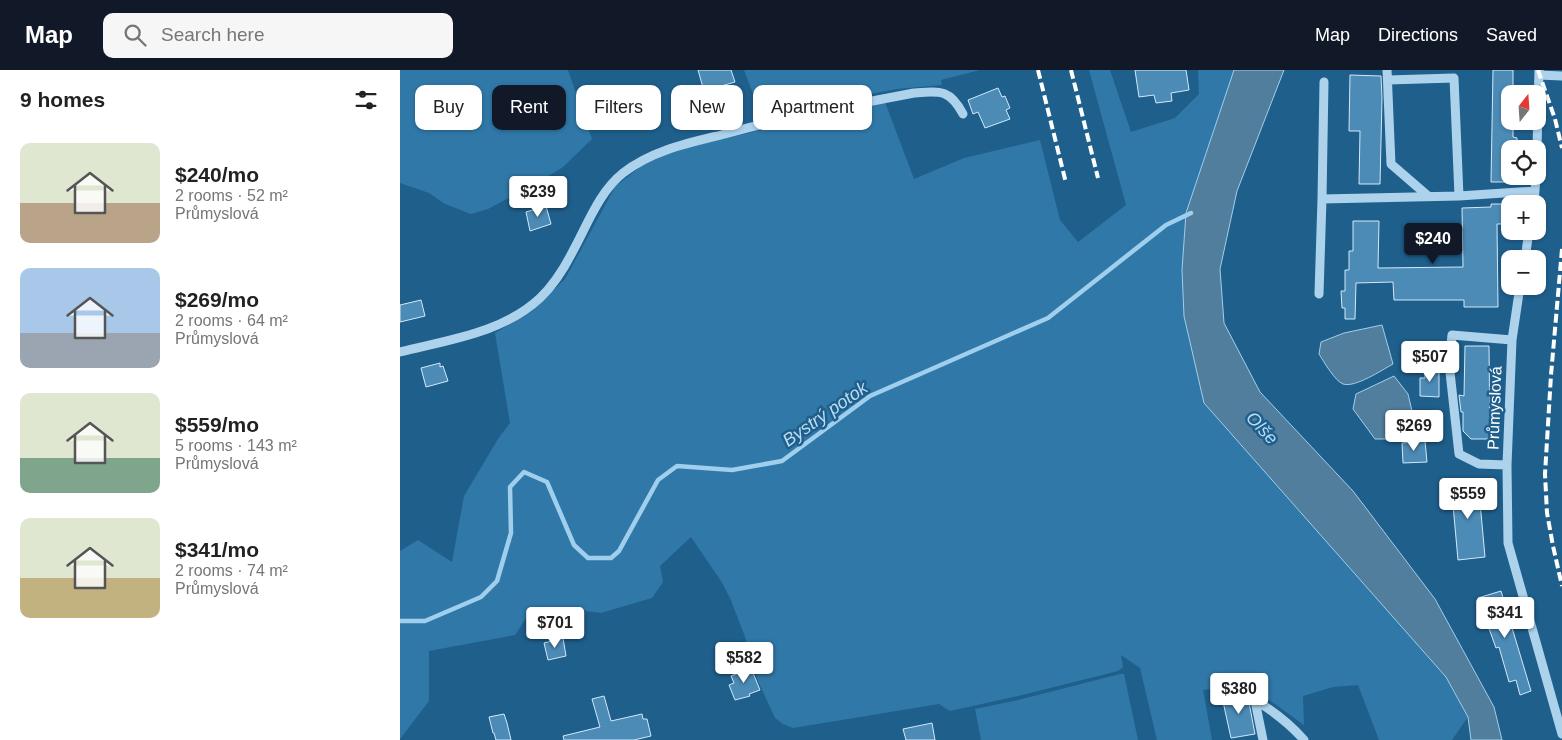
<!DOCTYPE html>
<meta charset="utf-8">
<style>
:root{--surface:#fff;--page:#f6f6f6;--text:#222;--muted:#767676;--accent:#111827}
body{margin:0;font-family:Helvetica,sans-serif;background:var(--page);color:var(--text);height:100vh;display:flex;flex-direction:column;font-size:19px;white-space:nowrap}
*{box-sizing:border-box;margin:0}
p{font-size:16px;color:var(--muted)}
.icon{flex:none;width:28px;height:28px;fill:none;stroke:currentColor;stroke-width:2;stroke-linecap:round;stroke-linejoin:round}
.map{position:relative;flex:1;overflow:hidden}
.drawer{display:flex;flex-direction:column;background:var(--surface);width:400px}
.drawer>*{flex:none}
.guide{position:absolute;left:15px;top:15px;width:475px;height:45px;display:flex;gap:10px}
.needle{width:32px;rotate:17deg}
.fabs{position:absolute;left:1101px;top:15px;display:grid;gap:10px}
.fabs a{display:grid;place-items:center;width:45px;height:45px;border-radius:10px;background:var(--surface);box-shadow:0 1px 4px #0004;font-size:25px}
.price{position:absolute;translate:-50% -42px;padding:0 11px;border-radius:5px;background:#fff;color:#222;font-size:16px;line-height:32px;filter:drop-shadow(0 1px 2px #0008)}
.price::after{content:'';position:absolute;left:50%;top:30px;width:15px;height:11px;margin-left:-8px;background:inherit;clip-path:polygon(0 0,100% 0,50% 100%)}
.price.active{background:var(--accent);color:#fff}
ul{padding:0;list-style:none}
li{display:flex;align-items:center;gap:15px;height:125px;padding:0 20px}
li span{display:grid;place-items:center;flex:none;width:140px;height:100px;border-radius:10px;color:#555}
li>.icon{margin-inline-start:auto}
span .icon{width:60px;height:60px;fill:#fffc;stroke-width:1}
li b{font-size:21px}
h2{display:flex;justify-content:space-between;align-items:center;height:60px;padding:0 20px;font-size:21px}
.pill{padding:0 18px;border-radius:10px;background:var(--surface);box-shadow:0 1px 4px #0004;font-size:18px;line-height:45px}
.pill.active{background:var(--accent);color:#fff}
header{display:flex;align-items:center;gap:30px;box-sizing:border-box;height:70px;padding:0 25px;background:var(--accent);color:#fff}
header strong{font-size:24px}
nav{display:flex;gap:28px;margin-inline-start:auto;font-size:18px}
.search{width:350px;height:45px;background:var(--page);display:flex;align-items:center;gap:12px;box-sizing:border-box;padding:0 18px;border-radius:10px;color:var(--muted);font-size:19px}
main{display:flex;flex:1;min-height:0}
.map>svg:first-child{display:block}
</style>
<header>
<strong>Map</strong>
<div class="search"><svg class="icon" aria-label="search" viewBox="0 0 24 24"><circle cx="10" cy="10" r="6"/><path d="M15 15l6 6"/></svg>Search here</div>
<nav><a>Map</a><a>Directions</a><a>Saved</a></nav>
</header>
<main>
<section class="drawer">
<h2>9 homes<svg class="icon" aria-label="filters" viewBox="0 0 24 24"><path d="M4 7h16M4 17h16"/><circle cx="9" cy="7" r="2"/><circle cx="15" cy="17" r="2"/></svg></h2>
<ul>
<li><span style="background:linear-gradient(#dfe7d0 60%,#b9a48a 0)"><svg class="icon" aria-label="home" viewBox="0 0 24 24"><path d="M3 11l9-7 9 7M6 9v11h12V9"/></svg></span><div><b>$240/mo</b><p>2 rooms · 52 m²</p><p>Průmyslová</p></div></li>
<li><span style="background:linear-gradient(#a9c7e8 65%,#9aa5b1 0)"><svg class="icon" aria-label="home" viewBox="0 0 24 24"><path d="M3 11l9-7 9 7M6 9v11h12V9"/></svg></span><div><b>$269/mo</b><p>2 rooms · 64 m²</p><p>Průmyslová</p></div></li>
<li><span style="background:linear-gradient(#dfe7d0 65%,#7fa58c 0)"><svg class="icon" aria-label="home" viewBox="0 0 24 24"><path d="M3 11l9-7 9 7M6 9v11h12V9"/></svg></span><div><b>$559/mo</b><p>5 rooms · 143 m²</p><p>Průmyslová</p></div></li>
<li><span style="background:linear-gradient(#dfe7d0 60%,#c2b280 0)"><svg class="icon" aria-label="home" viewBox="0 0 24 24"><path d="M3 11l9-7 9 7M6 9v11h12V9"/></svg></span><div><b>$341/mo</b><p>2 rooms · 74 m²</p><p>Průmyslová</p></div></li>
</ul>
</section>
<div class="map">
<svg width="1162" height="670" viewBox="0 0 1162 670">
<rect width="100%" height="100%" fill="#1f5f8c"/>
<path fill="#3078a8" d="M0,0H168L192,69L163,97L142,110L88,139L71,144L45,134L29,123L0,113Z
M344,0H580L541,10L542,15L497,19L437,30L365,47L358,37Z
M689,0H710L731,62L775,48L799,24L798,0H834L786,143L782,200L784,246L804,333L1046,607L1068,647L1052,670H979L958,615L933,617L903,626L904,655L861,624L858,613L803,620L812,670H757L740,598L721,585L723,597L718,601L618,626L550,641L539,634L393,658L383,654L375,648L358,611L344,564L330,528L321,511L291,467L260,496L263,512L252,528L201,543L171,539L130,542L115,565L29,581V631L0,669V481L18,470L52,492L64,426L98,369L110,353L95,263L132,241L165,209L215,117L241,96L278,79L485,32L514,109L564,88L640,70L660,150L678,172L726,135Z
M720,604H724L738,670H581L575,639L618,630Z"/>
<path fill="#517e9d" stroke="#a0cfed" d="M834,0H884L837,121L820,199L824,253L860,322L953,421L1035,529L1094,637L1102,670H1071L1068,647L1046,607L804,333L784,246L782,200L786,143Z
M982,255L993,294C982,300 955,318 943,314C935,311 924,292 919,284L921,272L944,263Z
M994,306L1008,324L1016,358L996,369H975L953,339L956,324Z"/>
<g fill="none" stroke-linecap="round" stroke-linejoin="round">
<path stroke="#a0cfed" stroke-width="4.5" d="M0,551H25L81,527L97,511L111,463L110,417L124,402L147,412L174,475L188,488H211L219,481L258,410L277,396L332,400L382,391L470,326L648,248L766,155L791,143"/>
</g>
<path fill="#4c8bb6" stroke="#d2e9f9" d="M298,0H331L335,12L304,21Z
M735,0H786L789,20L771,23L772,31L756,33L754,25L739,27Z
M1093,0H1113V24H1110V51H1113V67L1117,68V79H1110V112H1091Z
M950,5L981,6L982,28L980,114H959L960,61H949Z
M598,18L602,27L605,26L610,38L606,40L610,49L585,58L578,42L573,44L568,30Z
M1091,134H1108L1109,154H1097L1098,237H1064V230H994L993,212L956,213L955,249H945V238H942L941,221H945V200H949V181H953V151H979L978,198L1063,197L1062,138L1091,137Z
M146,136L151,154L130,161L126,142Z
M21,230L25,246L0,252V235Z
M1065,276H1089L1090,369H1071L1063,361V342H1061L1059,325L1064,326Z
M40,293V297L43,296L48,311L26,317L21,298Z
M1025,298H1039V327L1020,326V308H1025Z
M1025,371L1027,392L1003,393L1002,373Z
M1078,410L1085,487L1058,490L1051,413Z
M1101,521L1131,621L1120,625L1116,610L1109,612L1099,577L1096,578L1078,528Z
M163,568L166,586L148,590L144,573Z
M351,598L360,620L349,624L350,626L335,630L329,615L334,613L331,606Z
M847,622L855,664L831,668L822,627Z
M204,626L211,651L242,644L243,649H247L251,666L234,670H164L163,666L200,657L192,629Z
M104,644L107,653L111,670H96L94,663H93L89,647Z
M532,653L535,670H506L503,659Z"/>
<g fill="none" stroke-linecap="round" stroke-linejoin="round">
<path stroke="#add2ec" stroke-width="9" d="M987,0L991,94L1028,126
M1139,5L1162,6
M988,10L1054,8L1059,126
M924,12L922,129L1059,126L1135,121
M1137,79L1139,0
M1134,134L1136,106
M1125,189L1129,161
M1120,216L1112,270L1107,395L1108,473L1162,664
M919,224L922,129
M0,282C47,270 103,263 140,228C155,214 165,197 174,179C188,153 200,121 223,103C253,80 289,73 325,64C387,47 451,35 514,23C540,21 550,19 563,44
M1107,395L1079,394L1059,384L1049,293L1052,265L1112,270
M853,621L863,670
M855,630C873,641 890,654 904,670"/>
<path stroke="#fff" stroke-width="4" stroke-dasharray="9 4" stroke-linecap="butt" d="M638,0L666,113
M671,0L698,108
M1138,0L1155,49L1162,78
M1162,179L1151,305L1145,404L1147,443L1153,476L1162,516"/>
</g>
<g text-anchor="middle" stroke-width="5" stroke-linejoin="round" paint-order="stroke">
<g font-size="16" fill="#fff" stroke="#1f5f8c">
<text transform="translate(1094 338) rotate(-88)" y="6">Průmyslová</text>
</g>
<g font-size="18" font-style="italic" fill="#b9dcf3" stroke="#1f5f8c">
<text transform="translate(425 344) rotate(-35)" y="6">Bystrý potok</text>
<text transform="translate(862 358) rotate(47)" y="6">Olše</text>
</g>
</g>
</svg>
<div class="fabs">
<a><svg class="needle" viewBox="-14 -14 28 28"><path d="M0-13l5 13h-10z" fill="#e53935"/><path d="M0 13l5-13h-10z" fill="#767676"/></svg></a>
<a><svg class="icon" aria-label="locate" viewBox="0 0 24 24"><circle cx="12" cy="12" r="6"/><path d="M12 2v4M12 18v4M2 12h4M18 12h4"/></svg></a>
<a>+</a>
<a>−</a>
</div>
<b class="price" style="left:138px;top:148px">$239</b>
<b class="price active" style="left:1033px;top:195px">$240</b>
<b class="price" style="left:1030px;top:313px">$507</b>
<b class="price" style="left:1014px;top:382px">$269</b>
<b class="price" style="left:1068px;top:450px">$559</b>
<b class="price" style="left:1105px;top:569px">$341</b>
<b class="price" style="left:155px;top:579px">$701</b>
<b class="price" style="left:344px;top:614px">$582</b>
<b class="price" style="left:839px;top:645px">$380</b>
<div class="guide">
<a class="pill">Buy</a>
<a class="pill active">Rent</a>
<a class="pill">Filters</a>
<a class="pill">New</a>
<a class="pill">Apartment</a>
</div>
</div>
</main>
